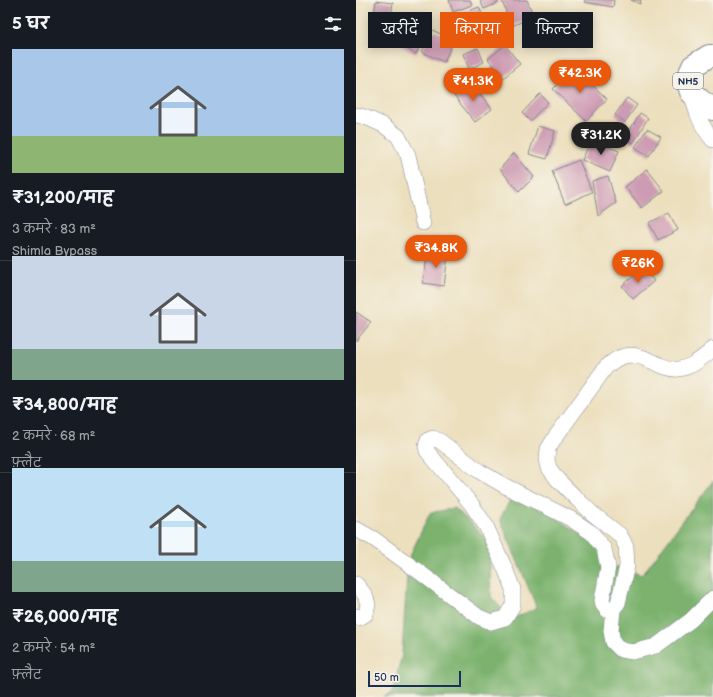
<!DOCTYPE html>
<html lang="hi">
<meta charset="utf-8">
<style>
:root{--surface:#171b24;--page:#242831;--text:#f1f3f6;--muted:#9ea1a6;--line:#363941;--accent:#ea580c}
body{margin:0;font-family:"Balsamiq Sans","Playpen Sans Deva",sans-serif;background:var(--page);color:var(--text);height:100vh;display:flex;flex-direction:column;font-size:15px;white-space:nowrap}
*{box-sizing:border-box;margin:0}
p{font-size:13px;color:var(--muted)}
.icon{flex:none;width:22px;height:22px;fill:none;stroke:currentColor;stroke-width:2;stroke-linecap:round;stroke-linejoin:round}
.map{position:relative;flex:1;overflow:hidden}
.side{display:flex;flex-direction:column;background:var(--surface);width:356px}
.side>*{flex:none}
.hud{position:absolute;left:12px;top:12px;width:285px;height:36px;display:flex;gap:8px}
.scale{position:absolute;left:12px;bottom:10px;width:93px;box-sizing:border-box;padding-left:4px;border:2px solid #1b2f5e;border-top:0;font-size:11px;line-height:14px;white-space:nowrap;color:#1b2f5e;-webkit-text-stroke:3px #f7f3e8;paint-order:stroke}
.price{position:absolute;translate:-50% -34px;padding:0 9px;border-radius:14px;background:var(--accent);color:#fff;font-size:13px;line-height:26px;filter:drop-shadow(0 1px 2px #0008)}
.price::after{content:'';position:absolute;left:50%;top:24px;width:12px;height:9px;margin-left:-6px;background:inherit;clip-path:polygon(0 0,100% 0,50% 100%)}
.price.active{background:#222;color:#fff}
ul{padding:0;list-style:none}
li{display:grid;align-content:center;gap:8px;height:212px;padding:0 12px}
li+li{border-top:1px solid var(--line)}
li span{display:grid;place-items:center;height:124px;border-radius:0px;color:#555}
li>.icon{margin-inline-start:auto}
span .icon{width:72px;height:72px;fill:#fffc;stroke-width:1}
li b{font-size:17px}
h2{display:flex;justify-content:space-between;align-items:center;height:48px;padding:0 12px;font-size:17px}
.chip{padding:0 14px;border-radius:0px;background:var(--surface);box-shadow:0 2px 10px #0003;font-size:14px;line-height:36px}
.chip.active{background:var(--accent);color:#fff}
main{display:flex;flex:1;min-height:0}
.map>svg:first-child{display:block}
</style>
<main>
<section class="side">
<h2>5 घर<svg class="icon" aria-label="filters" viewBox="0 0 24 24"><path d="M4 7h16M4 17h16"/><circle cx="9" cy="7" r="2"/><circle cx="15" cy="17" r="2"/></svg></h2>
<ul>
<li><span style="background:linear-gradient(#a9c7e8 70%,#8fb573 0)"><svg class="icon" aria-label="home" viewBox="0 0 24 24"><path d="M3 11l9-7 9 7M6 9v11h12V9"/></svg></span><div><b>₹31,200/माह</b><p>3 कमरे · 83 m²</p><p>Shimla Bypass</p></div></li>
<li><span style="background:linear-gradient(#c9d6e8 75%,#7fa58c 0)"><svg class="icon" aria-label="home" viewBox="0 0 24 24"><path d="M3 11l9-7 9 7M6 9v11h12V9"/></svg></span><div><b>₹34,800/माह</b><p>2 कमरे · 68 m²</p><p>फ़्लैट</p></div></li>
<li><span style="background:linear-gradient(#bfe0f5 75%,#7fa58c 0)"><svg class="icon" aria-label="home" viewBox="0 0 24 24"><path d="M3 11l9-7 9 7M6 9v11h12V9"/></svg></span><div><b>₹26,000/माह</b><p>2 कमरे · 54 m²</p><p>फ़्लैट</p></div></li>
</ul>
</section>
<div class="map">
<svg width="357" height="697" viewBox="0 0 357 697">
<rect width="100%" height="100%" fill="#f7f3e8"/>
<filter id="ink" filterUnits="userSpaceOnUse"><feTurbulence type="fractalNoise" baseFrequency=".025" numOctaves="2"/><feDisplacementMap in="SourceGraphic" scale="8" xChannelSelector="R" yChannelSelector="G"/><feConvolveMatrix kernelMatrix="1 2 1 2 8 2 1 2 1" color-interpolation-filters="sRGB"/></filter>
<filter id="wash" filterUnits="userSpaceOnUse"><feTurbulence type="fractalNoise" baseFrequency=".012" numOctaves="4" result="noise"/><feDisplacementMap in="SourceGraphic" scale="16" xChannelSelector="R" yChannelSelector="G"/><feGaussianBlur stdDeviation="0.9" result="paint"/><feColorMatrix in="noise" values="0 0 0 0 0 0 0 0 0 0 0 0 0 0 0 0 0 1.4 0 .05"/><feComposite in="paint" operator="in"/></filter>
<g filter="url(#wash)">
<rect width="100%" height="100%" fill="#ecdfbd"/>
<path fill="#7bb26e" stroke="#4b7066" d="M357,481V697H28L36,693L46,655L52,560L74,513L99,508L133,541L135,597L155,619L181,608L144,519L156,496L188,509L246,549L255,565L286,575Z"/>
<g id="blocks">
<path fill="#cd9bb3" d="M93,0H114L116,5L97,12Z
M124,0H141L142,3L128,9Z
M149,0H171L178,17L155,26L146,1Z
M229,0H258L257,7L228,2Z
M275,0H285L284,4Z
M20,1L37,3L32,37L15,34Z
M123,7L131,26L109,35L101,16Z
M55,26L70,34L60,54L45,46Z
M76,30L98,40L88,62L66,52Z
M149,45L164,64L134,89L125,77L138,66L132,59Z
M122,48L128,62L113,69L107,54Z
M218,67L251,99L230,121L197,89Z
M115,82L136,109L119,122L98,96Z
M184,94L192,102L174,121L166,113Z
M271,98L281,105L269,122L259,115Z
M284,113L292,118L277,143L269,138Z
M182,126L199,131L191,159L173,154Z
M291,129L305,137L293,156L279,147Z
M235,140L263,151L254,172L226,160Z
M158,153L178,177L163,192L144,169Z
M223,160L236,192L209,204L196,171Z
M291,169L308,191L286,208L269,187Z
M252,176L260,203L242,216L236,181Z
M313,213L322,230L302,240L293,223Z
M72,251L92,254L88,286L67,283Z
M287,268L298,281L277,299L266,286Z
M0,312L15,322L0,341Z"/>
</g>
</g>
<g filter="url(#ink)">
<use href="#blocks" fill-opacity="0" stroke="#84878e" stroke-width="1"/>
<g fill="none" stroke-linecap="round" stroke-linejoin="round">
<g stroke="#84878e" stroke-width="16">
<path id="minor" d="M335,92C340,111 344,125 357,140
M0,115L9,117L27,125L42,136L52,155L67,223
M0,529L18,539L62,571L123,617L135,622L149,618L157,605V589L150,571L130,526L116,505L71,451L70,446L72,440L77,438L84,441L123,471L149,486L215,519L236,533L248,549L252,567L246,600L247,605L251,610L257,609L262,603L271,566L270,546L264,535L237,514L221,499L202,480L193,468L191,459L192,449L198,439L250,367C254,364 258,360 263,358C277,351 291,359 304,365C309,367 316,370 322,369C336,368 347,357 357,349
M0,584L9,595L12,604L10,614L3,618L0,616
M257,609L255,631L257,642L265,650L277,652L300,646L335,620L357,598"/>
</g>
<g stroke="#84878e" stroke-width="24">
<path id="highway" d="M357,56H353L337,66L331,80L335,92L345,101L357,109"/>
</g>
<use href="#minor" stroke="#fff" stroke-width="15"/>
<use href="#highway" stroke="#fff" stroke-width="22"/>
</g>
</g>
<g text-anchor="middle" stroke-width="3.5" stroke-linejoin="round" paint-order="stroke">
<rect fill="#f7f3e8" stroke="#5d6a87" stroke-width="1" x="317" y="73" width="30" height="16" rx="3"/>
<g font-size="10" font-weight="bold" fill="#1b2f5e">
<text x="332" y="85">NH5</text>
</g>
</g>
</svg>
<div class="scale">50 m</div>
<b class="price" style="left:224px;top:94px">₹42.3K</b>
<b class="price" style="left:117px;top:102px">₹41.3K</b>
<b class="price active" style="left:245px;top:156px">₹31.2K</b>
<b class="price" style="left:80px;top:269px">₹34.8K</b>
<b class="price" style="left:282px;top:284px">₹26K</b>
<div class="hud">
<a class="chip">खरीदें</a>
<a class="chip active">किराया</a>
<a class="chip">फ़िल्टर</a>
</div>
</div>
</main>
